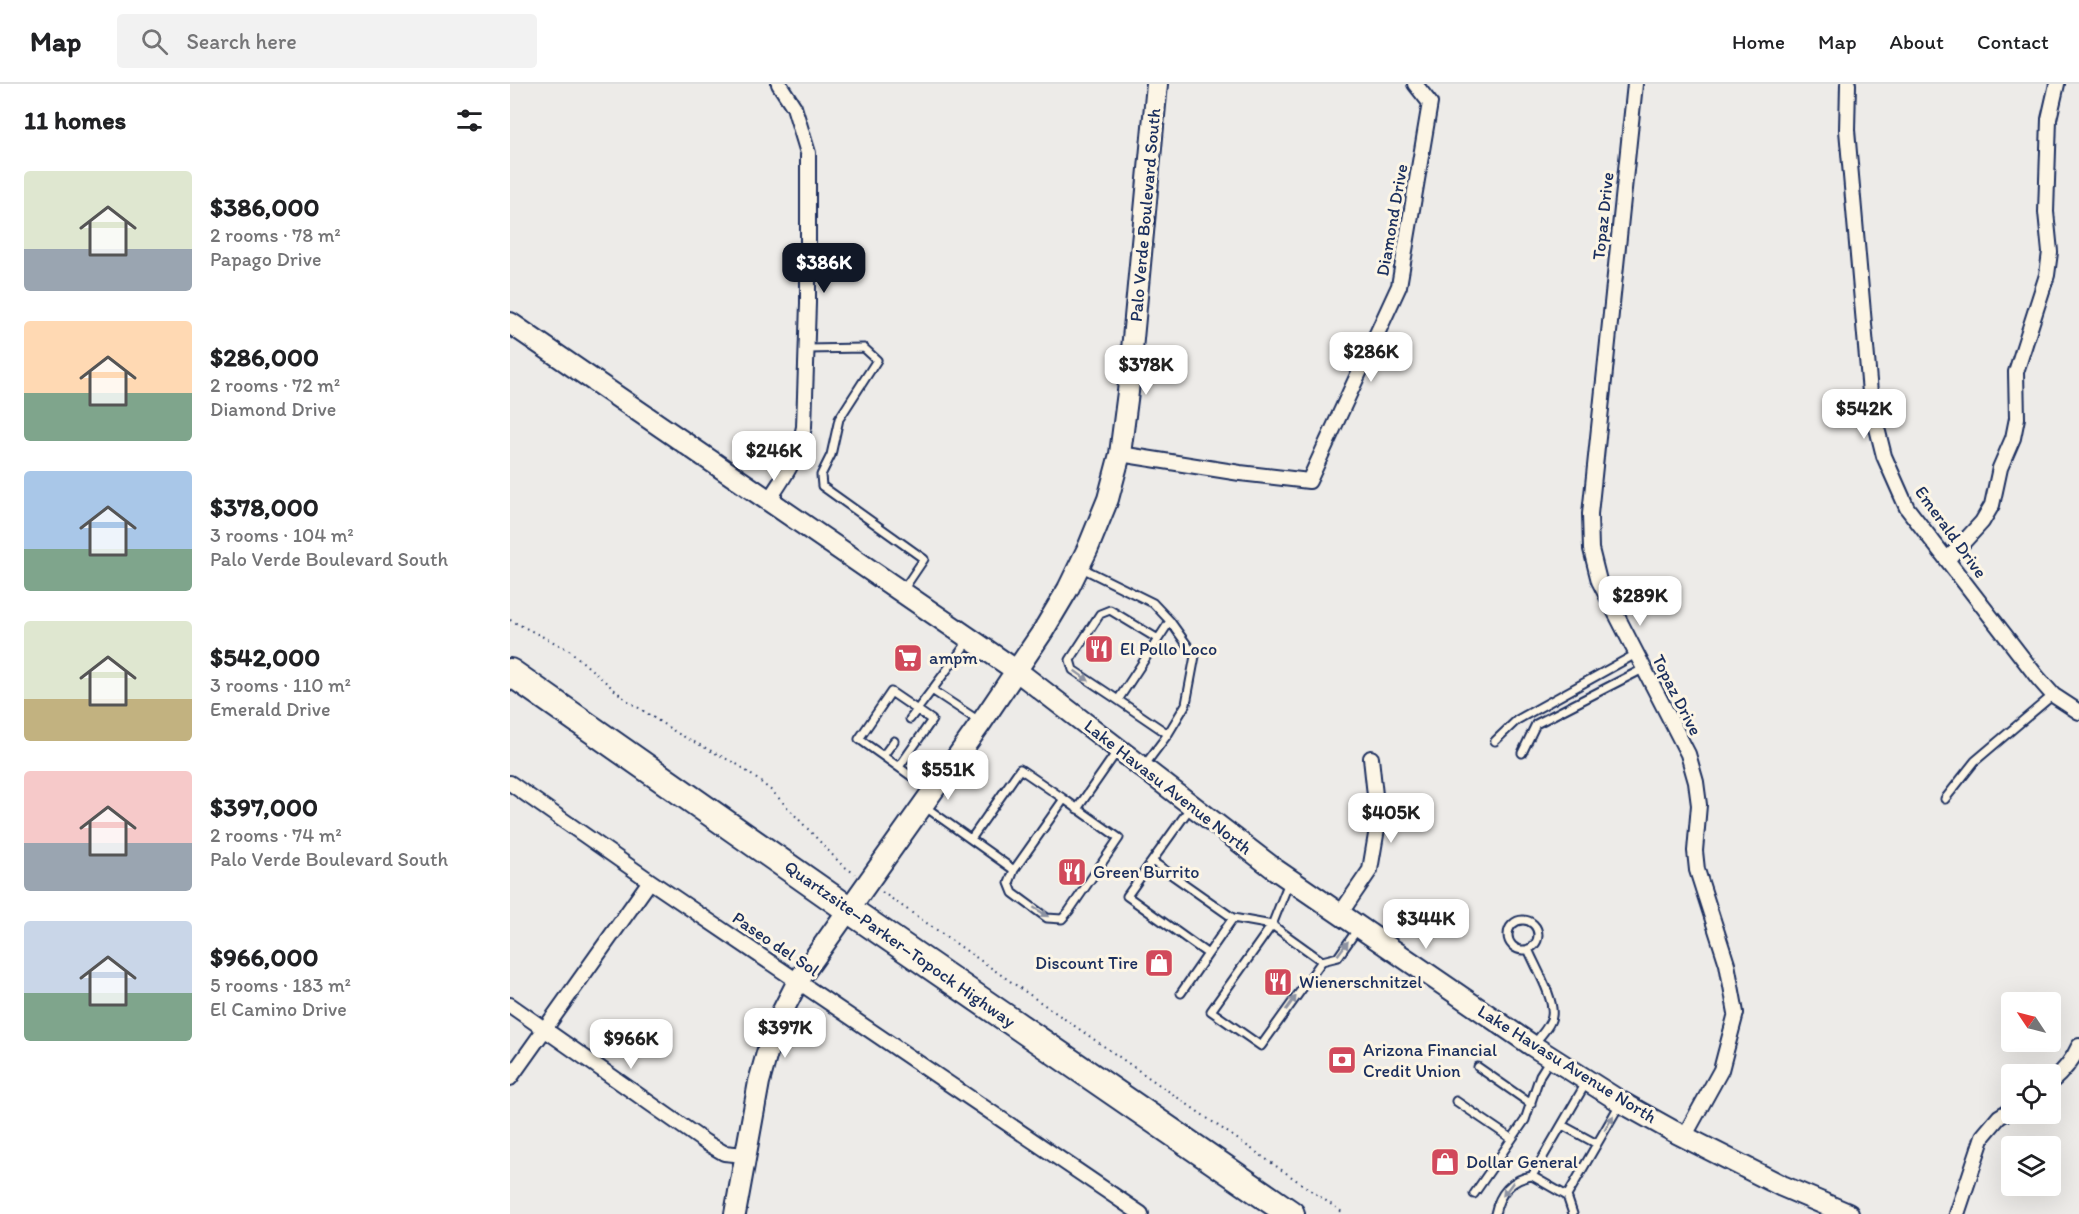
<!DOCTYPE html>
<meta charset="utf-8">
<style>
:root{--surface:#fff;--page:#f2f2f2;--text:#202124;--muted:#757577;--line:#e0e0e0;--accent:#111827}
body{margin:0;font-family:Itim,sans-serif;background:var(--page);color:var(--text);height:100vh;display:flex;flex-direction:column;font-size:22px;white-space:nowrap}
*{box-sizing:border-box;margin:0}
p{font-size:20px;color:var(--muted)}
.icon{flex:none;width:33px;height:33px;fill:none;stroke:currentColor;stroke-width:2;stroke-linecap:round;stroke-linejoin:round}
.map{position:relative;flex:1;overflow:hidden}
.details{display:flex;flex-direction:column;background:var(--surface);width:510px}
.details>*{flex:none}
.needle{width:39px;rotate:305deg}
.tools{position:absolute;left:1491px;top:908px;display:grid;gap:12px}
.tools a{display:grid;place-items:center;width:60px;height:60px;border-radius:6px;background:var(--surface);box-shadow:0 6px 24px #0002;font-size:30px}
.price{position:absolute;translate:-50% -51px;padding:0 14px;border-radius:12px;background:#fff;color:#222;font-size:20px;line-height:39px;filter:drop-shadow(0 2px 3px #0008)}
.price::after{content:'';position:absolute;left:50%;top:36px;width:18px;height:14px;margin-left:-9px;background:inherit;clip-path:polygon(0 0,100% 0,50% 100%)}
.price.active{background:var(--accent);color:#fff}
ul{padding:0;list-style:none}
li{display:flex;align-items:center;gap:18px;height:150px;padding:0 24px}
li span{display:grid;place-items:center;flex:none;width:168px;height:120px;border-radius:6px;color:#555}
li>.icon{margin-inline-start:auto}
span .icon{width:72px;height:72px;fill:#fffc;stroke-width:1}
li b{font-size:26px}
h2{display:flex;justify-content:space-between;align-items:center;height:72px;padding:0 24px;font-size:26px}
header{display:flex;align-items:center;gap:36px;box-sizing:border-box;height:84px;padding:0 30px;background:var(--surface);border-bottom:2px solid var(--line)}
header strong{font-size:28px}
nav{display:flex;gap:33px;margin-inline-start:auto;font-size:21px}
.search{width:420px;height:54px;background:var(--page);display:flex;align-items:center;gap:15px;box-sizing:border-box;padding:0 21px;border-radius:6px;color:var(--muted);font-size:22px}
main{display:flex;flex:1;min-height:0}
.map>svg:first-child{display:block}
</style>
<header>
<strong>Map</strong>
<div class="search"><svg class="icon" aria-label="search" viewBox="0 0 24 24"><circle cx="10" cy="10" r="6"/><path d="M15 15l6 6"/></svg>Search here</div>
<nav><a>Home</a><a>Map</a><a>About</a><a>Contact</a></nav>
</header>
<main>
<section class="details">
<h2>11 homes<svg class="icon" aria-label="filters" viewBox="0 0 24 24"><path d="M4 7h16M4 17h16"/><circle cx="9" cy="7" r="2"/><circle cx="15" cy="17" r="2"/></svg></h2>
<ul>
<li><span style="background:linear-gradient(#dfe7d0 65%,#9aa5b1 0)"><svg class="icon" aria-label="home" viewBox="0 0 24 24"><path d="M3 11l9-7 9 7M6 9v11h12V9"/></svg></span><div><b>$386,000</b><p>2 rooms · 78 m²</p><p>Papago Drive</p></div></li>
<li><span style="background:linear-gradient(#ffd9b3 60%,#7fa58c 0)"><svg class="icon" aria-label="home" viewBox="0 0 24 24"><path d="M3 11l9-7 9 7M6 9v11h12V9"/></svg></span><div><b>$286,000</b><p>2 rooms · 72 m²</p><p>Diamond Drive</p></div></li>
<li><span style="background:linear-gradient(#a9c7e8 65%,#7fa58c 0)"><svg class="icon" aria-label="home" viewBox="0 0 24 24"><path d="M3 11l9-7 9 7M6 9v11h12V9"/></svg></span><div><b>$378,000</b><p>3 rooms · 104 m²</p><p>Palo Verde Boulevard South</p></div></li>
<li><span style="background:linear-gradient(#dfe7d0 65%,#c2b280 0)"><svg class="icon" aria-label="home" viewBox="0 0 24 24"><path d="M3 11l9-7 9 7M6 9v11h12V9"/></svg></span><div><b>$542,000</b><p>3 rooms · 110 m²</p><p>Emerald Drive</p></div></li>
<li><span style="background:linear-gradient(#f6c9c9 60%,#9aa5b1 0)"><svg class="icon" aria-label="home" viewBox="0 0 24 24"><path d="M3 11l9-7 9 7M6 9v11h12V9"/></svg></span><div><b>$397,000</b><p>2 rooms · 74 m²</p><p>Palo Verde Boulevard South</p></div></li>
<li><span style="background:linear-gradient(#c9d6e8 60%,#7fa58c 0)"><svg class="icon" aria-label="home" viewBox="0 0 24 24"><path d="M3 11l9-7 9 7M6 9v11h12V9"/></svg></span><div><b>$966,000</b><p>5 rooms · 183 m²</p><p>El Camino Drive</p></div></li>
</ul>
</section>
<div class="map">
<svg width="1569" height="1130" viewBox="0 0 1569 1130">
<rect width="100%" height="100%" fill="#edebe8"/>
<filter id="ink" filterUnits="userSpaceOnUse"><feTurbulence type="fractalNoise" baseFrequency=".0167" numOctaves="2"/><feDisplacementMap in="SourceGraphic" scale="12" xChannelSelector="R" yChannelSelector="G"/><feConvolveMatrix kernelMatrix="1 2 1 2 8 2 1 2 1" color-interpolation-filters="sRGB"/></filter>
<g filter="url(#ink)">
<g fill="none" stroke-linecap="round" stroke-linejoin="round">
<g stroke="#1b2f5e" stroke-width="11">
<path id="lane" d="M297,265L354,264L367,276L329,335L321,371L311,391L312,402L414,475L393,506
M572,484L643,519L660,537L685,572L676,620L658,650L634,682
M459,556L422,606L469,637
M608,616L563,586L560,576L590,530L600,526L648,555
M400,635L422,606
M658,650L608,616L660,537
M384,657L373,672L422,707
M985,657L1007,636L1126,570
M1012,669L1026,640L1133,585
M373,672L349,655L381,608L422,636L389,683
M1435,715L1465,677L1543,611
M414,722L504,786L554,715L510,685L461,755
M567,725L608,666
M642,777L723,834L698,870L617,812L680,724
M504,786L499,799L503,809L537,834L552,835L559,827L609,754L554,715
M779,798L762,841L701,927L751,962L812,877L828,873L849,843
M723,834L762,841L812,877
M998 851a15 15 0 1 1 30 0a15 15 0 1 1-30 0Z
M1018,865C1025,882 1045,915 1042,932C1041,941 1030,952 1024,960
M671,909L698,870
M968,983L1021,1020
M946,1017L1002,1055
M1052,1041L1087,1060
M964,1110L1015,1036L1030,991L1040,975
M1057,1112L1110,1020
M985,1130C989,1110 1001,1095 1022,1092
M1063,1130L1057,1112L1022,1092L1076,999"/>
</g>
<g stroke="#1b2f5e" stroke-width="18">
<path id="street" d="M1125,0L1080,430L1081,465L1089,497L1178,670L1186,698L1189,721L1185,767L1187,786L1217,880L1226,929L1211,986L1174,1053
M1338,0L1337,46L1361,320L1374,372L1397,424L1528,594L1543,611L1569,628
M610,370L730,389L799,397L889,202L920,19L905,0
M258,417C275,392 288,373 294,343L298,219V69L284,23L269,0
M1437,476L1472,438L1482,421L1490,384L1503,354L1507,334L1506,288L1537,191L1540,168L1536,128L1539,35L1547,0
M0,699L140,797L631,1130
M830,830L860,786L868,739L861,674
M0,921L195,1058L214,1069L235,1071
M0,994L140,797
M1540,999C1552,989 1563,976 1569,962
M1447,1130L1473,1052L1489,1033L1502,1025"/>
</g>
<g stroke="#1b2f5e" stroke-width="24">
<path id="secondary" d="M0,239L507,587L766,786L1023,962L1111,1018L1163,1047L1272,1102L1338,1130
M225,1130L249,998L264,944L288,897L471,639L533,547L558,505L578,464L598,415L610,370L618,308L647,0"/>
</g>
<g stroke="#1b2f5e" stroke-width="30">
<path id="highway" d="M0,588L338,825L781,1130"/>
</g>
<path stroke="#1b2f5e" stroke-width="2" stroke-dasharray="1.5 4.5" stroke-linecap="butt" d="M0,536L59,566L115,615L167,649L230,682L262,707L331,780L345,790
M372,808L835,1130"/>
<use href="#lane" stroke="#fcf5e5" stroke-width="7"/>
<use href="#street" stroke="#fcf5e5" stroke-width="14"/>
<use href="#secondary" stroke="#fcf5e5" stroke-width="20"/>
<use href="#highway" stroke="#fcf5e5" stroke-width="26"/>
</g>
<defs><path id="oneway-solid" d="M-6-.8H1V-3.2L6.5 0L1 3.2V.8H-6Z" transform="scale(1.5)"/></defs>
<g fill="#8c92a2">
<use href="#oneway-solid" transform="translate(572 592) rotate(35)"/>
<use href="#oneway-solid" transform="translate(531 828) rotate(32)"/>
<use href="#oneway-solid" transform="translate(833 864) rotate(-53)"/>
<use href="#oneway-solid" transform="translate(781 919) rotate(-54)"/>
<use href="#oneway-solid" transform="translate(1099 1039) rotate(-60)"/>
<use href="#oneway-solid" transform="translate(998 1105) rotate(127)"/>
</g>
</g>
<defs>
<g id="restaurant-square" transform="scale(1.5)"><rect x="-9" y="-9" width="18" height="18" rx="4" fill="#d1495b" stroke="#fcf5e5"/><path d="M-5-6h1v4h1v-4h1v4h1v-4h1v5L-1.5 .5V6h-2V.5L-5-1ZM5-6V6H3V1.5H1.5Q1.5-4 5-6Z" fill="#fff"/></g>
<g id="supermarket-square" transform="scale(1.5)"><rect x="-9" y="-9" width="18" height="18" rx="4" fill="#d1495b" stroke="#fcf5e5"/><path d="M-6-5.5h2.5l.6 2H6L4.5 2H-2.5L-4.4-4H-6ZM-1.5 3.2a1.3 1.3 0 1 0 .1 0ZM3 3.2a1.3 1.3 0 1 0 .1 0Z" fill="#fff"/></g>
<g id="shop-square" transform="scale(1.5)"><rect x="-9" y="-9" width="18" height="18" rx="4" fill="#d1495b" stroke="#fcf5e5"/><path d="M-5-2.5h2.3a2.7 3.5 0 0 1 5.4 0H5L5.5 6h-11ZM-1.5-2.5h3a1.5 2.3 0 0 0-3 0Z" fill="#fff"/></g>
<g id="bank-square" transform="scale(1.5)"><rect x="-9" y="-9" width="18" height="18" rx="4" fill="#d1495b" stroke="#fcf5e5"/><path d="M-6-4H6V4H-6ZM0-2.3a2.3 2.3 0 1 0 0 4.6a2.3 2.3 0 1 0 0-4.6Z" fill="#fff"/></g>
</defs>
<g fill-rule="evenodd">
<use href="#restaurant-square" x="589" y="565"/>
<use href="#supermarket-square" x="398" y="574"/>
<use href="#restaurant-square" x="562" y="788"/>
<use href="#shop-square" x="649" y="879"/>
<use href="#restaurant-square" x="768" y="898"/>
<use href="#bank-square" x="832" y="976"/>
<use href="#shop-square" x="935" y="1078"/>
</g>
<g text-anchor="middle" stroke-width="6" stroke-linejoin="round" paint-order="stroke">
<g font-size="18" fill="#1b2f5e" stroke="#fcf5e5">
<text transform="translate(635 131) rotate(-85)" y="6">Palo Verde Boulevard South</text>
<text transform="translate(1093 132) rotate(-84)" y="6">Topaz Drive</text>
<text transform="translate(882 136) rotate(-80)" y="6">Diamond Drive</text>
<text transform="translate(1441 448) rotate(54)" y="6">Emerald Drive</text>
<text transform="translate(1167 611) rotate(63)" y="6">Topaz Drive</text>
<text transform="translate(658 703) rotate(38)" y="6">Lake Havasu Avenue North</text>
<text transform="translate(266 860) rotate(34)" y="6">Paseo del Sol</text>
<text transform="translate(390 860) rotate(35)" y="6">Quartzsite–Parker–Topock Highway</text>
<text transform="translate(1057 980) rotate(32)" y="6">Lake Havasu Avenue North</text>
</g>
<g font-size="18" fill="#1b2f5e" stroke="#fcf5e5" text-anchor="start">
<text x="610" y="571">El Pollo Loco</text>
<text x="419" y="580">ampm</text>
<text x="583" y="794">Green Burrito</text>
<text x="628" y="885" text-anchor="end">Discount Tire</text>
<text x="789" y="904">Wienerschnitzel</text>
<text x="853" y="972">Arizona Financial<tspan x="853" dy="21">Credit Union</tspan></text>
<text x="956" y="1084">Dollar General</text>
</g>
</g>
</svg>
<div class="tools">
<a><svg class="needle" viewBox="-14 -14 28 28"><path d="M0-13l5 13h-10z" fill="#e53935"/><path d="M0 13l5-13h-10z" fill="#757577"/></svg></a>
<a><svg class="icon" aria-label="locate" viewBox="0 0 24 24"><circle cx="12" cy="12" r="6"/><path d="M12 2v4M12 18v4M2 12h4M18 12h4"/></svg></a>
<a><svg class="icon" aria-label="layers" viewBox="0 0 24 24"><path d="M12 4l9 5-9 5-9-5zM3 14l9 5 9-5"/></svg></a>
</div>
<b class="price active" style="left:314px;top:210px">$386K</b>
<b class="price" style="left:861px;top:299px">$286K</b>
<b class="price" style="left:636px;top:312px">$378K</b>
<b class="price" style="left:1354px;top:356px">$542K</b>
<b class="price" style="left:264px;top:398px">$246K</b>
<b class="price" style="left:1130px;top:543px">$289K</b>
<b class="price" style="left:438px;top:717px">$551K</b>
<b class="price" style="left:881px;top:760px">$405K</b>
<b class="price" style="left:916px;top:866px">$344K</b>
<b class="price" style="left:275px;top:975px">$397K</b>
<b class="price" style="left:121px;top:986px">$966K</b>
</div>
</main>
